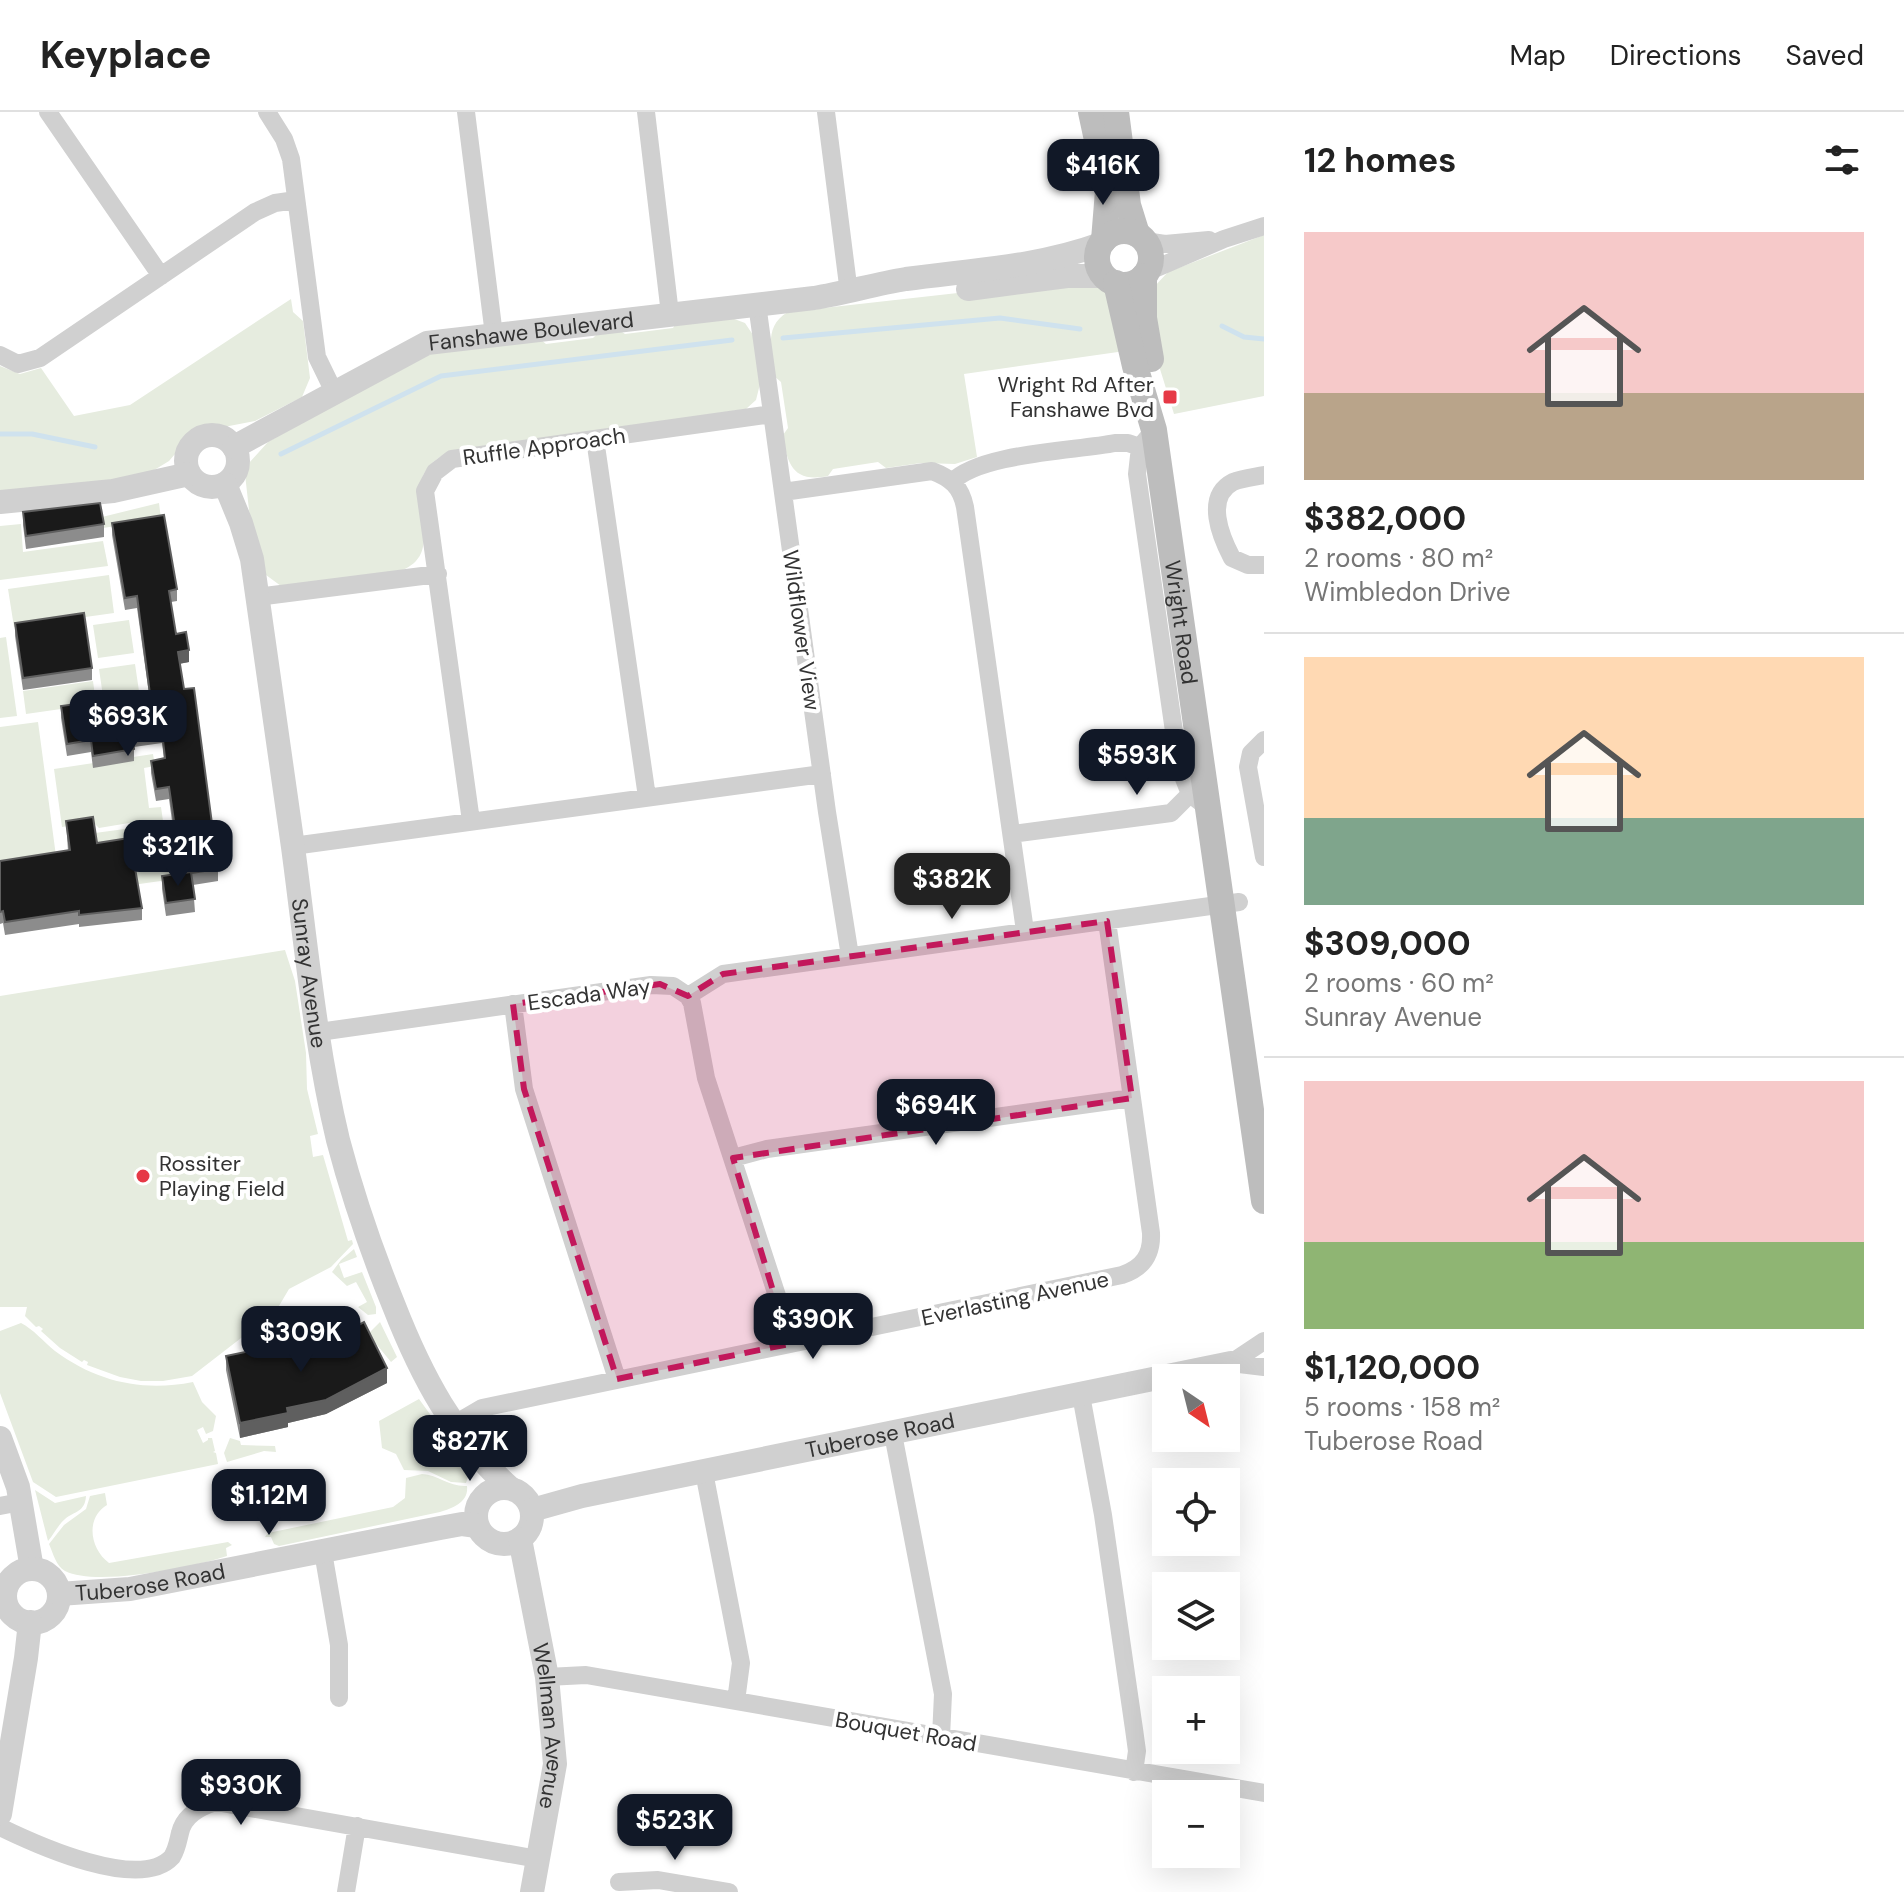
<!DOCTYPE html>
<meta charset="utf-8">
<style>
:root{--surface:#fff;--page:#f2f2f2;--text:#222;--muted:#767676;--line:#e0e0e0;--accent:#111827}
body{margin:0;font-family:"DM Sans",sans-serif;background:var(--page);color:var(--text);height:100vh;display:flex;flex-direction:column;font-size:30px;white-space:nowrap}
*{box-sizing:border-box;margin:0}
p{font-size:26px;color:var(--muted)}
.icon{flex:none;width:44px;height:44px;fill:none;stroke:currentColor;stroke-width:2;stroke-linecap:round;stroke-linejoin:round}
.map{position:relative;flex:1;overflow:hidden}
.details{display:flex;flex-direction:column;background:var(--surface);width:640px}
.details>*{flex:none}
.needle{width:52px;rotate:145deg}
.fabs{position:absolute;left:1152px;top:1252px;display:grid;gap:16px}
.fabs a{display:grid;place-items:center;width:88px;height:88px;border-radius:0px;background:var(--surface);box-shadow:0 8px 32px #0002;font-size:40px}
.price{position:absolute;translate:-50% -68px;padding:0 18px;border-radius:16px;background:var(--accent);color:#fff;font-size:26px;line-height:52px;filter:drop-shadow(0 2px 4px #0008)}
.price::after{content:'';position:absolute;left:50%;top:48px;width:24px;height:18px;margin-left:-12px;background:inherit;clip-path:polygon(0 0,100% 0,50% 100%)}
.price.current{background:#222;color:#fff}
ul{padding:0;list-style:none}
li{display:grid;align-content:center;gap:16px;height:424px;padding:0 40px}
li+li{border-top:2px solid var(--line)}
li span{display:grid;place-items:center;height:248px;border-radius:0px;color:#555}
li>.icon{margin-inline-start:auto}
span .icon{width:144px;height:144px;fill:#fffc;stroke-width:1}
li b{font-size:34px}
h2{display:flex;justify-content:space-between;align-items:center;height:96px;padding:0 40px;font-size:34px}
header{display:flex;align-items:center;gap:48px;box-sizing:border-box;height:112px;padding:0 40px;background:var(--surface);border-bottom:2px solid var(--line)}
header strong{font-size:38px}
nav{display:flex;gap:44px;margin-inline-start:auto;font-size:28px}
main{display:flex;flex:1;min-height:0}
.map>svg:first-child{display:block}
</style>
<header>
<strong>Keyplace</strong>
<nav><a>Map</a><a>Directions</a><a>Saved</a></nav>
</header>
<main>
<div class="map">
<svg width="1264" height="1780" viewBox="0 0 1264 1780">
<rect width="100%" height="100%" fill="#fff"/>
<path fill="#e6ecdf" d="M1264,123V284L1174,302L1155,241L1154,175L1168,160Z
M1075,168L1105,174L1125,239L964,262L977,345L955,352L921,351L886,356L878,350L833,357L828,364C793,371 787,352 783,323L788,316L781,270L774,264C772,240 763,214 788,200Z
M291,187L293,200L303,209L310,266L302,285L255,309L198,320L187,328L169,349L151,360L134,366L0,382V254L20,262L41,256L74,304L130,293Z
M729,205L745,211L753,223L760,272L756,288L746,297L447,341C385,372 455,435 403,458L281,474L266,463L250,407L245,362L249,351L268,330L409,250L435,240L540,227L546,232L593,226L599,220L619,218L625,222L673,216L677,210Z
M159,391L161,407L103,416L102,405Z
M21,412L23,440L103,429L108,454L0,468V414Z
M109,463L114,501L14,515L8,477Z
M129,508L134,541L98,546L93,513Z
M6,525L17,604L0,606V526Z
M135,552L140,586L104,591L99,557Z
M93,569L96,592L26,602L23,579Z
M38,610L56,744L0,752V615Z
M153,642L155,654L144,656L149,696L161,695L165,723L146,728L135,710L99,716L93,710L62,715L54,657Z
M180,714L189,765L104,777L95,721L132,716L140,726L142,747L148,752L170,749Z
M285,838L295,869L306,941L307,977L318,1022L310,1024L313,1045L323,1043L348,1129L352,1128L353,1132L331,1155L289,1177L276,1199L192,1264L163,1269H141L120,1265L87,1253L88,1250L84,1248L82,1250L60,1236L41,1219L43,1217L39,1214L36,1215L25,1204L27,1195H0V884Z
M354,1137L357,1145L339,1152L344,1166L362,1160L376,1195V1202L368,1203L358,1195L367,1190L356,1170L347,1174L332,1160L341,1148Z
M380,1210L397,1245L391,1250L368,1222Z
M21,1211C33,1217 44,1230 55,1239C97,1270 143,1280 193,1270L202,1290L216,1304L213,1319L206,1322L203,1315L197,1318L203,1331L208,1328V1326H212L215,1339L213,1340L216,1341L218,1352L56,1385L33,1370L0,1281V1219Z
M419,1287L456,1338L468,1365L466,1371L451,1370L428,1359L404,1358L396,1342L382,1336L379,1309Z
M230,1326L240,1329L241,1333L275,1334L276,1340L264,1339L227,1350L224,1341Z
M422,1362C439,1363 449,1375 467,1374C469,1390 453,1396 440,1400L279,1434L274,1432L271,1425H265L268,1421L393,1395L405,1386L406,1366Z
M35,1378L55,1391L86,1384C85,1400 75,1399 65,1407C58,1413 54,1422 48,1429Z
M105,1381L107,1393C85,1406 90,1437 109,1451L228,1430L232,1433L226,1436L227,1444C194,1455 96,1475 65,1459C56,1454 53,1441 49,1432L64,1413L86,1397L90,1384Z"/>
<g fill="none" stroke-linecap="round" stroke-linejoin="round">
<path stroke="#cfe2ee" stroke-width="5" d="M1222,214L1244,225L1264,227
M783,226L1000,206L1080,217
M0,322H32L95,335
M281,342L441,264L732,228"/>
<path stroke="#d0d0d0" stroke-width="18" d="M48,0L161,164
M267,0L284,27L291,47L317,245L334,280
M466,0L494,223
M646,0L670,202
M826,0L849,181
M1145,129L1165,132L1209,128
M1145,161L1224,127L1264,114
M757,192L827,700L850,844
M0,243L18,252L40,246L255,100L275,91L296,88
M1154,318L1140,335L1137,362L1179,654L1190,682L1208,696
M595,327L647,685
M1264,363C1254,365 1242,366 1233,370C1204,385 1221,425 1232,446L1248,453H1264
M952,370C980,341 1074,339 1115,331H1128L1140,335
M783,380L932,359C951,366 961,375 965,395L1025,819
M257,485L438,462
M1264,628L1251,641L1248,655L1264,745
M471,709L425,379L435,360L452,347L772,302
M1012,722L1171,701L1190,682
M293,734L822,662
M688,884L723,862L1239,790
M513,892L524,977L617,1267
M319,920L651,873L673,874L688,884L692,891L706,966L782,1199L789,1232
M733,1046L767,1037L1132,986
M1231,1251L1264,1229
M1231,1251L1264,1255
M1081,1283L1103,1403L1134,1617L1137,1639L1134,1660
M453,1313L482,1296L1122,1163C1143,1156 1152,1143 1151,1121L1107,809
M893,1322L943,1582L941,1625
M704,1360L741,1551L736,1589
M0,1394L21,1390
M323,1440L339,1533V1586
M547,1565L586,1563L1264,1681
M0,1715C37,1733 140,1780 172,1745C177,1737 178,1729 180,1721C184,1703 200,1695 216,1690L538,1747
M619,1770L658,1768L729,1780
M346,1780L357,1714"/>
<g stroke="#d0d0d0" stroke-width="24">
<path d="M968,177L1067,164H1104"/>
<circle cx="212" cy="349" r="26"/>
<path id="s1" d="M234,335L427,231L814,186C845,181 875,172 906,167C972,158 1038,155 1101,132"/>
<path id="s2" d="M225,372L241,411L252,447C265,543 280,639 293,735C306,832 315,932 338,1028C353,1085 372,1140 394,1194C421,1263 454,1326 510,1376"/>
<path d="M0,390L113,379L189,362"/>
<path d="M0,1326L18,1375L32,1457"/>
<circle cx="504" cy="1404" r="28"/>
<path id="s3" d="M532,1398L582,1384L1231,1251"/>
<path id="s4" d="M520,1427L547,1565L555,1652L532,1780"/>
<circle cx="32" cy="1484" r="27"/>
<path id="s5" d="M59,1482L130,1477L440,1416L462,1412L477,1414"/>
<path d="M0,1702L26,1546L30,1510"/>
</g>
<g stroke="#bdbdbd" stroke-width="26">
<path d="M1091,0L1108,79L1104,128"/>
<path d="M1116,0L1128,93L1137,122"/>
<circle cx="1124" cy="146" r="27"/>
<path d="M1144,164V206L1151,247"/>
<path id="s6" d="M1116,171L1135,254L1154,318L1264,1089"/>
</g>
</g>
<path fill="#8c8c8c" d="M23,400L104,412V425L26,437L23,413Z
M112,411L177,477V489L171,490L176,522L189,550L179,552L218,757V769L193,773L195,800L166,804L162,777V764L189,760L186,743L134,751L142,796V808L79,815V812L5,823L3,811L0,812V749L68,739L66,709L97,731L141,724V713L172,709L169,687L156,689L151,661V649L164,647L162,631L134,635V649L93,656L91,640L67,644L61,606V594L149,582L137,496L125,498L112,423Z
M15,511L92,556V568L23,578L15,524Z
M275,1240L387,1271L326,1302L288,1311V1315L240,1326L226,1258V1244Z"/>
<path fill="#5f5f5f" d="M189,538V550L178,552V540Z
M387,1256V1271L326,1302L288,1311V1315L240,1326V1311L287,1296Z"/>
<path fill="#1a1a1a" stroke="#5f5f5f" stroke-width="2" d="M100,391L104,412L26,424L23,400Z
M164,403L177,477L169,479L176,522L186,520L189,538L178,540L184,577L194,576L218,757L191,761L186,731L132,739L142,796L79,803V799L5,810L3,799L0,800V749L70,738L66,709L93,705L97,731L142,724L141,713L174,709L169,675L156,677L151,649L165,646L162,619L132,623L134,637L93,644L91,628L67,632L61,594L150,582L137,484L125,486L112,411Z
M84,501L92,556L23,566L15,511Z
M191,760L195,787L166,791L162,764Z
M364,1210L387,1256L326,1288L287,1296L288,1301L240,1311L226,1244L274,1234L275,1240L326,1230Z"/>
<path fill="#c2185b" fill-opacity="0.2" stroke="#c2185b" stroke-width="6" stroke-dasharray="16 10" stroke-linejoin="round" d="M1107,809L1132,986L733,1046L789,1232L617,1267L524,977L513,892L660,872L688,884L723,862Z"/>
<g fill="#e63946" stroke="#fff" stroke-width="3">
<rect x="1162" y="277" width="16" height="16" rx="4"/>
<circle cx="143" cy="1064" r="8"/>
</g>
<g text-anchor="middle" stroke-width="8" stroke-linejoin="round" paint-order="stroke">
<g font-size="22" fill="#333" stroke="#fff">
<text dy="8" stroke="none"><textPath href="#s1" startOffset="324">Fanshawe Boulevard</textPath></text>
<text transform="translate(544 334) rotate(-8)" y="8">Ruffle Approach</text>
<text dy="8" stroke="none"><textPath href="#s6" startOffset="346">Wright Road</textPath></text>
<text transform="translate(802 518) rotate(82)" y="8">Wildflower View</text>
<text dy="8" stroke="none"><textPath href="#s2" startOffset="498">Sunray Avenue</textPath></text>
<text transform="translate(589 882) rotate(-8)" y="8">Escada Way</text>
<text transform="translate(1015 1186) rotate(-12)" y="8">Everlasting Avenue</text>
<text dy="8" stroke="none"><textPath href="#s3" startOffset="356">Tuberose Road</textPath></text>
<text dy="8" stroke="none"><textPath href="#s5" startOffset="92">Tuberose Road</textPath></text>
<text dy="8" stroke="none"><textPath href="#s4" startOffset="190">Wellman Avenue</textPath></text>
<text transform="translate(906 1619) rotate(10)" y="8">Bouquet Road</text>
</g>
<g font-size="22" fill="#333" stroke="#fff" text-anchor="end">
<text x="1154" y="280">Wright Rd After<tspan x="1154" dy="25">Fanshawe Bvd</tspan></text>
<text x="159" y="1059" text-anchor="start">Rossiter<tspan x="159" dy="25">Playing Field</tspan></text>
</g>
</g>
</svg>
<div class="fabs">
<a><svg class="needle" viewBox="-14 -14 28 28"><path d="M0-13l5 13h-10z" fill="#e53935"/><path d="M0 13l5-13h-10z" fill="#767676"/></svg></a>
<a><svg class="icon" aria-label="locate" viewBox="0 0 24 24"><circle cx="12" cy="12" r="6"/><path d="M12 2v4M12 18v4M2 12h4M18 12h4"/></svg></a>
<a><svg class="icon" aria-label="layers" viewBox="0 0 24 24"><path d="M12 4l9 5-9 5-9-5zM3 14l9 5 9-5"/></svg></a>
<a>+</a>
<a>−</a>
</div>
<b class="price" style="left:1103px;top:95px">$416K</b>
<b class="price" style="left:128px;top:646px">$693K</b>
<b class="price" style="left:1137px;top:685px">$593K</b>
<b class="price" style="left:178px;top:776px">$321K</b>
<b class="price current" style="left:952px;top:809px">$382K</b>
<b class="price" style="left:936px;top:1035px">$694K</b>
<b class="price" style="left:813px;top:1249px">$390K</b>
<b class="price" style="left:301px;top:1262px">$309K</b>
<b class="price" style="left:470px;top:1371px">$827K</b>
<b class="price" style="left:269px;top:1425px">$1.12M</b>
<b class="price" style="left:241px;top:1715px">$930K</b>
<b class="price" style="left:675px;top:1750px">$523K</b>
</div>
<section class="details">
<h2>12 homes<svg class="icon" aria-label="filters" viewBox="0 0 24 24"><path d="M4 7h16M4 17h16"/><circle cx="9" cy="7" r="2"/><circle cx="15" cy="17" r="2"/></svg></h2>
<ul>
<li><span style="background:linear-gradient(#f6c9c9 65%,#b9a48a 0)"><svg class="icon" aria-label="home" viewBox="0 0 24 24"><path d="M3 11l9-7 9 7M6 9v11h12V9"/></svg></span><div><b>$382,000</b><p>2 rooms · 80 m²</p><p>Wimbledon Drive</p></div></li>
<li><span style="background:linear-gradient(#ffd9b3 65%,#7fa58c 0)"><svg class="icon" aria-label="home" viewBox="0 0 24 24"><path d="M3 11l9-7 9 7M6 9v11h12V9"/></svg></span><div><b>$309,000</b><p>2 rooms · 60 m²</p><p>Sunray Avenue</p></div></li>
<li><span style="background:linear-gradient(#f6c9c9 65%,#8fb573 0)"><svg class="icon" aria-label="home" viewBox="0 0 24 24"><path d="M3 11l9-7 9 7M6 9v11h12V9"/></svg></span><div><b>$1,120,000</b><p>5 rooms · 158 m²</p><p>Tuberose Road</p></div></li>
</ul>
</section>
</main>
